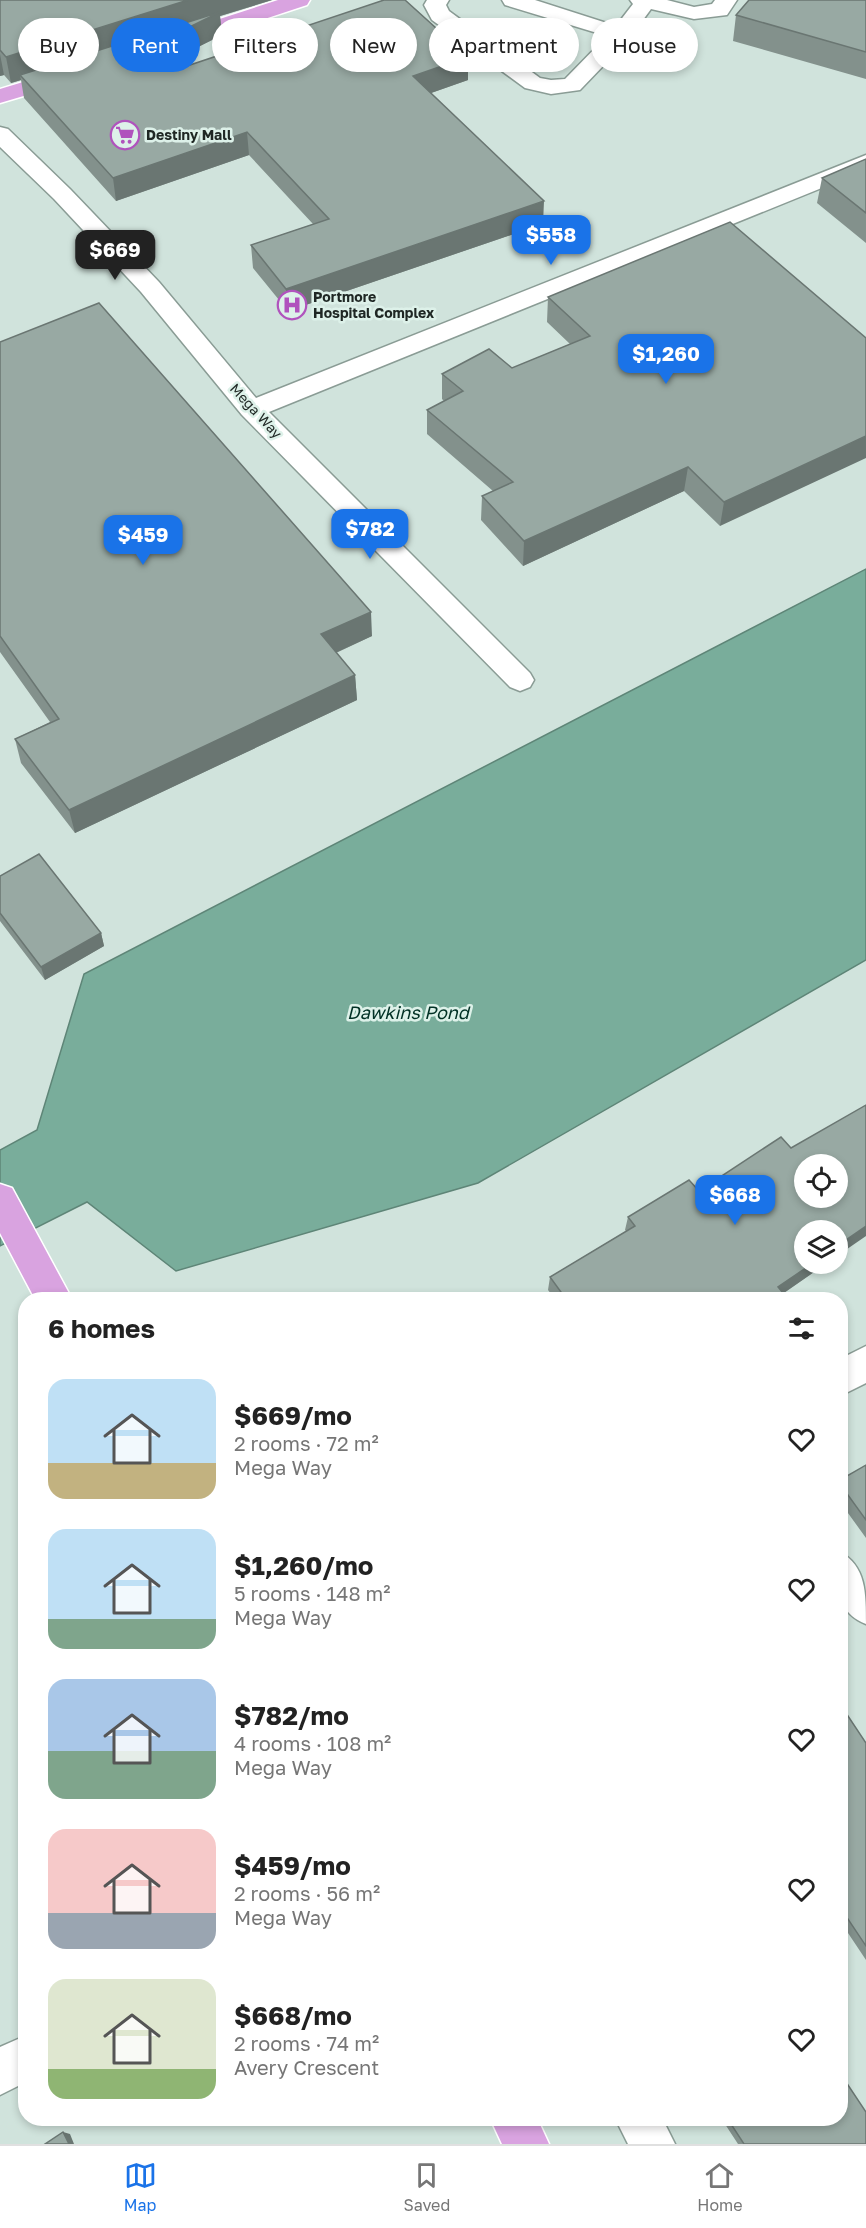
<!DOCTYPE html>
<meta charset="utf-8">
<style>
:root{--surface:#fff;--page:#f2f2f2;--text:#222;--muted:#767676;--line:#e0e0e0;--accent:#1a73e8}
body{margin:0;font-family:"Golos Text",sans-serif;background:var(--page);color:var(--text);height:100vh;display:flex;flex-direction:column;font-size:22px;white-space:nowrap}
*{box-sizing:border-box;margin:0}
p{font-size:20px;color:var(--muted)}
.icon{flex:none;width:33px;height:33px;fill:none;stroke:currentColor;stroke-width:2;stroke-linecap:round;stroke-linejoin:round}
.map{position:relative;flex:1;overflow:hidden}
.details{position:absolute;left:18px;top:1292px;width:830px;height:834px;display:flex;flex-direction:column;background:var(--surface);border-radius:24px;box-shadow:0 3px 9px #0003}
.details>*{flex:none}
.guide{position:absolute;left:18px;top:18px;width:831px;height:54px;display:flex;gap:12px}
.tools{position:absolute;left:794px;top:1154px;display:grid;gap:12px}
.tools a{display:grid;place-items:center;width:54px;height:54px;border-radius:50%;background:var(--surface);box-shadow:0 3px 9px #0003;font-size:30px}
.price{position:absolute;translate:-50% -51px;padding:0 14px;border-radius:12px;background:var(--accent);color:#fff;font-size:20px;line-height:39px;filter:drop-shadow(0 2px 3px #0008)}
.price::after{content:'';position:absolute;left:50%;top:36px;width:18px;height:14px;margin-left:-9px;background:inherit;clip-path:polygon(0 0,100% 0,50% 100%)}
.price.selected{background:#222;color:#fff}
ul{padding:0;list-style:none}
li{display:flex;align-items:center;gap:18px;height:150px;padding:0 30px}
li span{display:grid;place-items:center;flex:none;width:168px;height:120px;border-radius:18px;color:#555}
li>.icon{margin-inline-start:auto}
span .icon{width:72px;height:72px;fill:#fffc;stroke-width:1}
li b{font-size:26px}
h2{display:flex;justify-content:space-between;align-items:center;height:72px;padding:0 30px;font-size:26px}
.tag{padding:0 21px;border-radius:27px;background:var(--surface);box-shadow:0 3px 9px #0003;font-size:21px;line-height:54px}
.tag.selected{background:var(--accent);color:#fff}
.dock{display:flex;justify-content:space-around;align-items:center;height:84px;border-top:2px solid var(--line);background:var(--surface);font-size:16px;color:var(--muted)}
.dock a{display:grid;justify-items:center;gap:3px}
.dock .selected{color:var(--accent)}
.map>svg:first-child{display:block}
</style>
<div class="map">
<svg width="866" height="2144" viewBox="0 0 866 2144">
<rect width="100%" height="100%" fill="#d0e3dc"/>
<path fill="#79ad9b" stroke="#5e8577" stroke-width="1.5" d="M866,569V960L478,1183L176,1271L87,1202L0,1246V1150L37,1130L84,974Z"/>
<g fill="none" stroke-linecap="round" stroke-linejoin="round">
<g stroke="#8a9c95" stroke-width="3">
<path id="minor" d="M427,0H449L446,5L449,11L540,78L551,80L565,79L607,36L505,5L502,0H535L616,26L633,4L630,0H667L694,7L712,4L715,0H737L727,15L694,19L651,9L629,39L580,90L551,94L525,88L432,20L424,5Z
M0,127L8,129L70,189L159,282L256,398L866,155V170L269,412L530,673L534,680L530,687L520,691L510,687L242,415L141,292L54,199L0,147Z
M866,1346V1383L840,1396V1359Z
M840,1552C866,1566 866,1593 866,1624C832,1610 840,1584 840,1552Z
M18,2039L26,2042V2082L0,2095V2047Z
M615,2118H662L675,2144H628Z"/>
</g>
<g stroke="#fff" stroke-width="3">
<path id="major" d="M278,0H310L307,5L186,45L178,47L170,45L167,40L170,35Z
M66,69L74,71L77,76L74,81L0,103V89Z
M0,1184L12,1188L72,1299H35L0,1233Z
M490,2118H537L549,2144H502Z"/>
</g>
<use href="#minor" fill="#fff" fill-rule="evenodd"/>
<use href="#major" fill="#d9a3e0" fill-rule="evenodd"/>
</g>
<path fill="#83918c" d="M0,0H272L220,16L222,35L174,59L178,69L468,57V80L431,93L543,224L288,311L253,268L251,245L313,224L249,155L116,201L24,98L21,80L11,83L4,75L0,76Z
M866,0V79L733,41L736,15Z
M866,159V243L817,203L822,178Z
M548,297L866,338L720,526L684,491L523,566L481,520L482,496L493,491L427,434V410L444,401L442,399V374L512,368L570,344L547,322Z
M0,342L372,636L336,653L355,675L357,700L75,833L21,763L15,739L50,722L0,652Z
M0,876L101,933L104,946L45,980L0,921Z
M628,1217L804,1263H827L784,1293L788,1299H555L548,1290L550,1277L626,1231L625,1230Z
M866,1465V1538L840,1502V1480Z
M840,1704L866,1743V1960L842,1924L840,1926Z
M721,2118H840L866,2144H738Z"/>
<path fill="#6a7672" d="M188,0H272L220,16L222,35L168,62L20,75L21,80L11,83L6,57Z
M0,54L4,75L0,76Z
M468,57V80L414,99L413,76Z
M247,132L249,155L116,201L113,178Z
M544,201L543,224L288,311L286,289Z
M866,436V458L720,526L724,502Z
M688,467L684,491L523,566L524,541Z
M371,612L372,636L322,659L321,634Z
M355,675L357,700L75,833L69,810Z
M101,933L104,946L45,980L41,967Z
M866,1226V1236L837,1256V1246Z
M813,1263H827L775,1299L778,1287Z
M63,2132L70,2134L74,2144H69Z"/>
<path fill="#98a9a3" stroke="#6a7672" stroke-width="1.5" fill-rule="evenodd" d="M0,0H188L6,57L0,50Z
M384,0H405L468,57L413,76L544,201L286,289L251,245L329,219L247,132L113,178L20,75L220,12L165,39L178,69Z
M749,0H866V52L736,15Z
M866,159V213L822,178Z
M730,222L866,338V436L724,502L688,467L524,541L482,496L513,482L427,410L463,391L442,374L489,349L512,368L590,336L548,297Z
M99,303L371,612L321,634L355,675L69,810L15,739L59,719L0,636V342Z
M39,854L101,933L41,967L0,913V876Z
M866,1105V1226L837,1246V1230H804V1263H813L778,1287L788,1299H566L550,1277L635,1226L628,1217L689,1180L699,1191L781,1137L791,1148ZM804,1164H837V1197H804Z
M866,1465V1520L840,1484V1480Z
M840,1704L866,1743V1946L848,1919L842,1924L840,1921Z
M840,2073L866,2112V2144H744L727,2118H840Z
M63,2132L69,2144H45Z"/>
<defs>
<g id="supermarket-ring" transform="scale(1.5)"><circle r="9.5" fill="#ddf1e9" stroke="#b053bd" stroke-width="1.5"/><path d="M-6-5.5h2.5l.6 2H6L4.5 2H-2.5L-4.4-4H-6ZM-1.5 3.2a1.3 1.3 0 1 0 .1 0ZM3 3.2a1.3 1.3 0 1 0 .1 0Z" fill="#b053bd"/></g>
<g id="hospital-ring" transform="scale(1.5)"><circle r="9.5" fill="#ddf1e9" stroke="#b053bd" stroke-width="1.5"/><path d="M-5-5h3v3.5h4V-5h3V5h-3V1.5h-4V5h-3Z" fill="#b053bd"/></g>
</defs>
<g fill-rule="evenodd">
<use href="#supermarket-ring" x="125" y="135"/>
<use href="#hospital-ring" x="292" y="305"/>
</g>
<g text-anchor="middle" stroke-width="5" stroke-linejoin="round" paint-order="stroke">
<g font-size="14" font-weight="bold" fill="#1f2724" stroke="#ddf1e9" text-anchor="start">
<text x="146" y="140">Destiny Mall</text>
<text x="313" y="302">Portmore<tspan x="313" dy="16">Hospital Complex</tspan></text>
</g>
<g font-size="14" fill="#1f2724" stroke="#ddf1e9">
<text transform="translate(256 411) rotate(47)" y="5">Mega Way</text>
</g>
<g font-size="18" font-style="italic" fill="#013125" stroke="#ddf1e9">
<text x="408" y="1019">Dawkins Pond</text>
</g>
</g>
</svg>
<div class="tools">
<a><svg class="icon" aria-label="locate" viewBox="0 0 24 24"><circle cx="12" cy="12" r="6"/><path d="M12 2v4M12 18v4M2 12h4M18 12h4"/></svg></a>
<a><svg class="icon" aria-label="layers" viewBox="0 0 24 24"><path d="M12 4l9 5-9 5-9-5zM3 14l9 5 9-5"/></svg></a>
</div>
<b class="price" style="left:551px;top:266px">$558</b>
<b class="price selected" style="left:115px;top:281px">$669</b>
<b class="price" style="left:666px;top:385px">$1,260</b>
<b class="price" style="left:370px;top:560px">$782</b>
<b class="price" style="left:143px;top:566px">$459</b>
<b class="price" style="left:735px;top:1226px">$668</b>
<div class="guide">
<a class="tag">Buy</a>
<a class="tag selected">Rent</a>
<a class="tag">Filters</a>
<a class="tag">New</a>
<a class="tag">Apartment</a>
<a class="tag">House</a>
</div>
<section class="details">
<h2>6 homes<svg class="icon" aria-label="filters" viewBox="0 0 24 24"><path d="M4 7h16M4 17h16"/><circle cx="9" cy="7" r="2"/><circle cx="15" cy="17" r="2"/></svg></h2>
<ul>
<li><span style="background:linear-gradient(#bfe0f5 70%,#c2b280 0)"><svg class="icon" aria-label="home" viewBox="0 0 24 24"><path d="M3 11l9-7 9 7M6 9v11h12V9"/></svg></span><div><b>$669/mo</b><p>2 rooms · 72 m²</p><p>Mega Way</p></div><svg class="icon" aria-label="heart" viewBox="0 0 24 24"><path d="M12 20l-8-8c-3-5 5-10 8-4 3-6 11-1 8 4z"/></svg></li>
<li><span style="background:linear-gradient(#bfe0f5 75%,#7fa58c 0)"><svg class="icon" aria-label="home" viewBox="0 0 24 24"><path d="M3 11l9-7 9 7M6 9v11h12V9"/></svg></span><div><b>$1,260/mo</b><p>5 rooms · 148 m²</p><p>Mega Way</p></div><svg class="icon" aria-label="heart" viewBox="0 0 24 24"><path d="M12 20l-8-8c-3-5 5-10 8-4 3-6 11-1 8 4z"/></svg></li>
<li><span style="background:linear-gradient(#a9c7e8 60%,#7fa58c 0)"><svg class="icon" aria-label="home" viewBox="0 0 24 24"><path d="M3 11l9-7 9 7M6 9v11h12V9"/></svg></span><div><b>$782/mo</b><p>4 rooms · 108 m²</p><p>Mega Way</p></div><svg class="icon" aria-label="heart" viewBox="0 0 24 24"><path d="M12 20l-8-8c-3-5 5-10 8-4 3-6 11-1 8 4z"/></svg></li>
<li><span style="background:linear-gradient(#f6c9c9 70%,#9aa5b1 0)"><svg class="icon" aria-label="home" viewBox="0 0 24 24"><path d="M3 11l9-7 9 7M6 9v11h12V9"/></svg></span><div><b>$459/mo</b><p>2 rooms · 56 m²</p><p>Mega Way</p></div><svg class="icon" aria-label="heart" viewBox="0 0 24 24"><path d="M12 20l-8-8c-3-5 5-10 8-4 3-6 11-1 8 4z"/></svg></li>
<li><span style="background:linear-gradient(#dfe7d0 75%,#8fb573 0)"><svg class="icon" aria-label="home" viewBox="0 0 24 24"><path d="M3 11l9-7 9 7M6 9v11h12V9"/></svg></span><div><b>$668/mo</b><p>2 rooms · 74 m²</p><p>Avery Crescent</p></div><svg class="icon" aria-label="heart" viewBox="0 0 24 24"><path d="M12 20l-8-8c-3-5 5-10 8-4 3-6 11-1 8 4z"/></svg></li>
</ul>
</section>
</div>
<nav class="dock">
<a class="selected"><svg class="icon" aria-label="map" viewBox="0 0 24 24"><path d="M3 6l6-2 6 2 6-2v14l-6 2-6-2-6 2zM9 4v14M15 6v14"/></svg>Map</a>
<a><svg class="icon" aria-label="saved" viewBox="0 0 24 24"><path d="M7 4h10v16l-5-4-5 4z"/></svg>Saved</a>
<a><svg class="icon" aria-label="home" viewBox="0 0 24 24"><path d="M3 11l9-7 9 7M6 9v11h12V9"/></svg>Home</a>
</nav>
